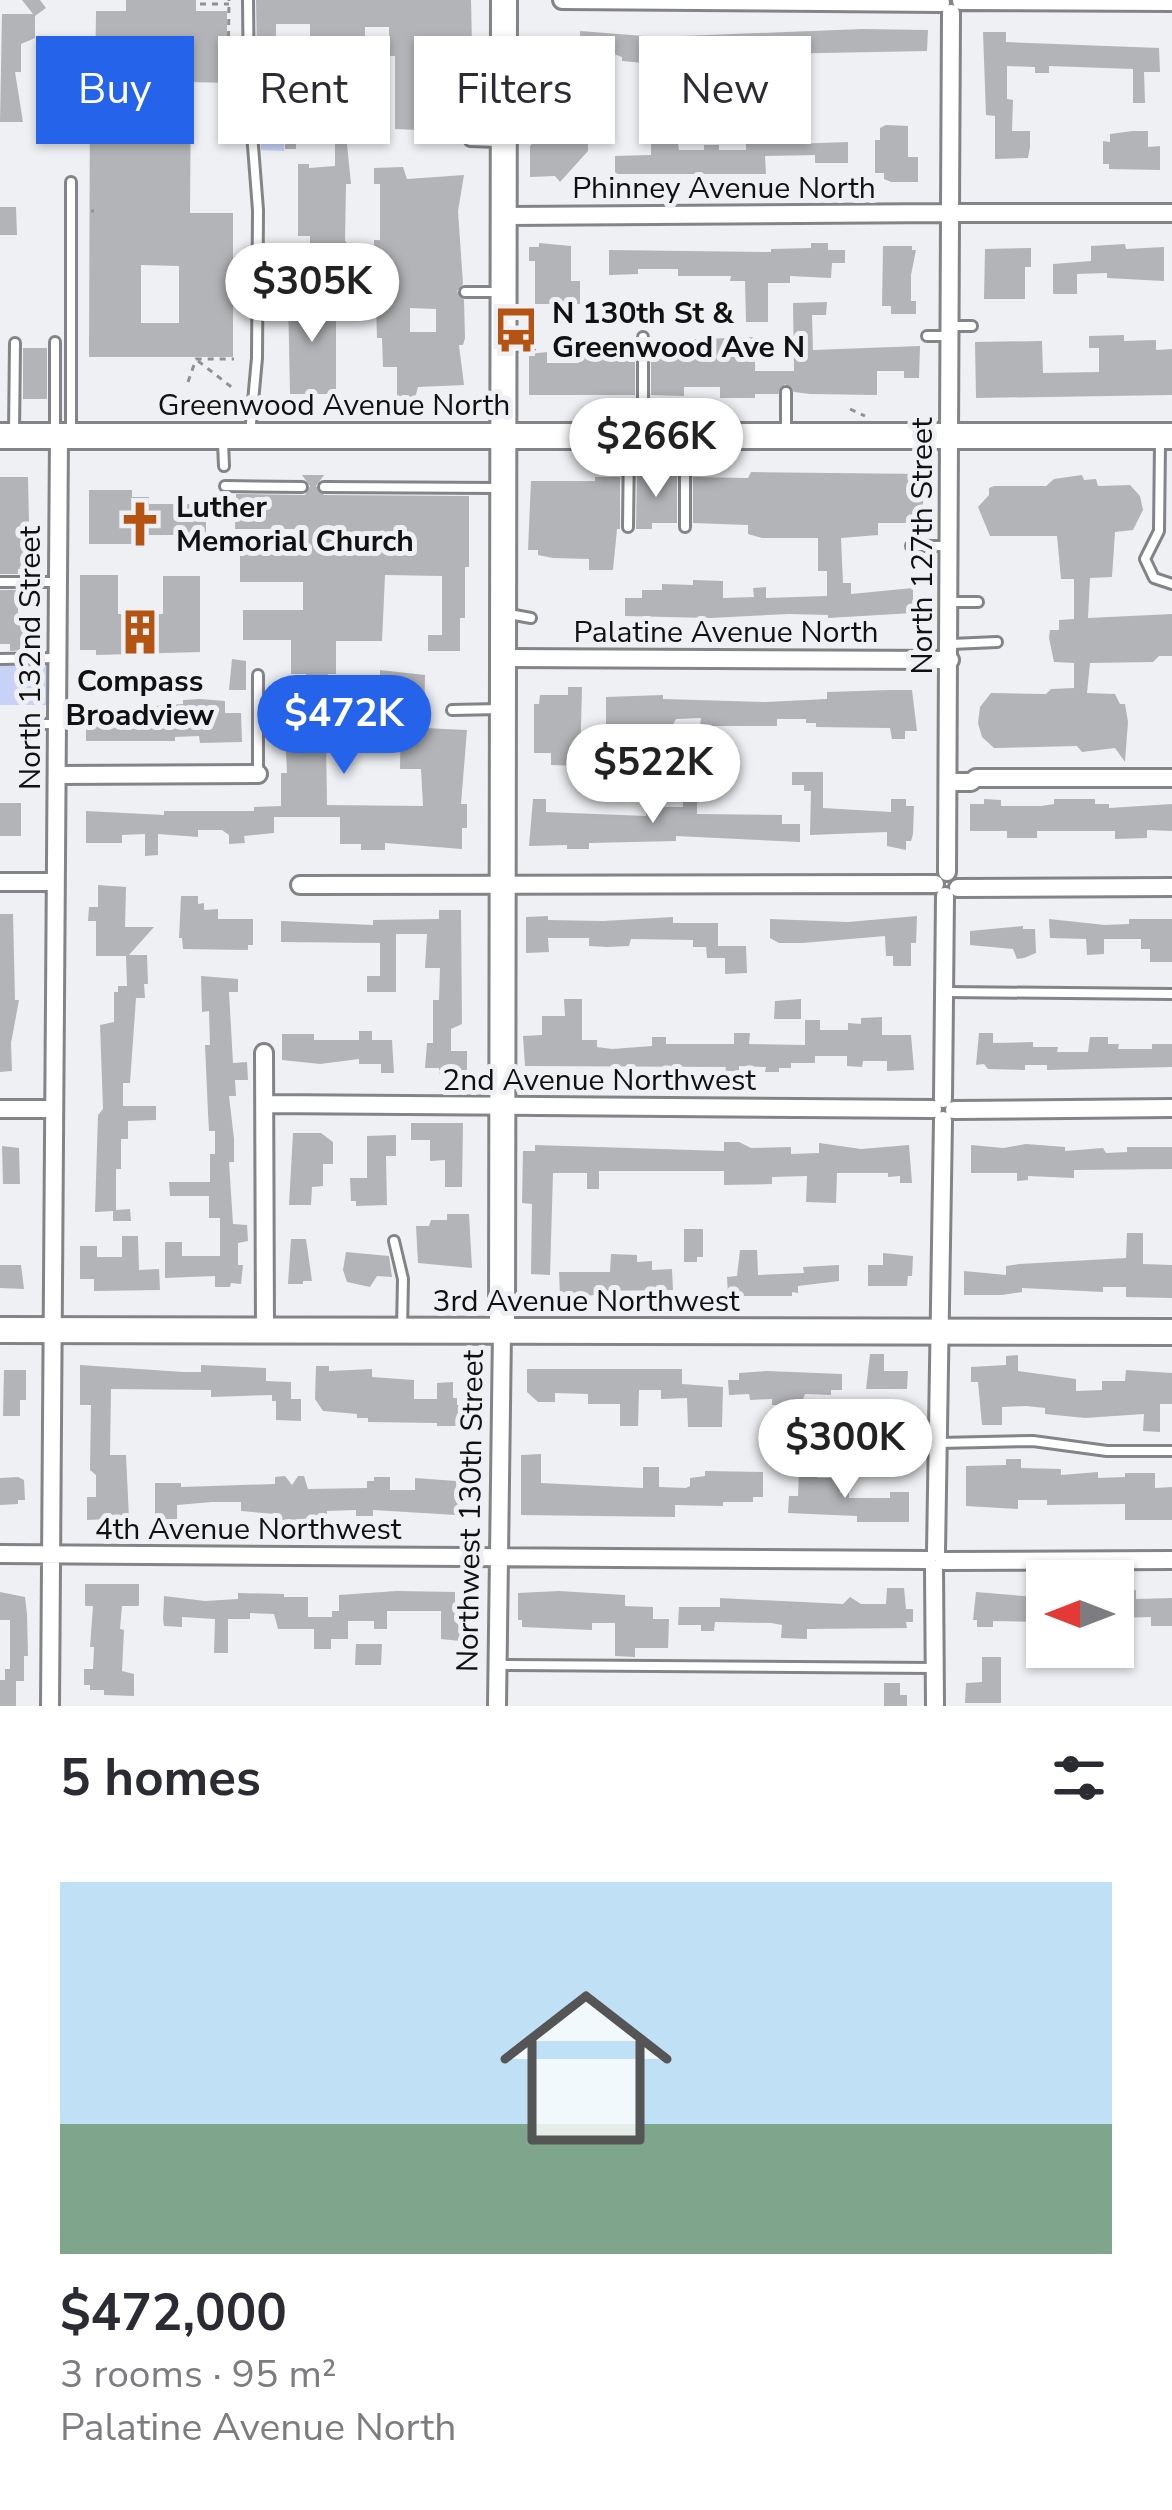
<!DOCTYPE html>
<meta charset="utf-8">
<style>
:root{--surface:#fff;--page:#f7f7f7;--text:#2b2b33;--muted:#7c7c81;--accent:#2563eb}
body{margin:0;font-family:"Nunito Sans",sans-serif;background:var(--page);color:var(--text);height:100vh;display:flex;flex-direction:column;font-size:45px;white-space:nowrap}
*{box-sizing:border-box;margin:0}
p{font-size:39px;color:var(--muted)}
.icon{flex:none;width:66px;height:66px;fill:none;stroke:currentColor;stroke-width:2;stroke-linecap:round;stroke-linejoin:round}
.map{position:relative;height:1706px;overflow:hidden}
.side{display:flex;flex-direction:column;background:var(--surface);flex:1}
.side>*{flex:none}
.hud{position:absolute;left:36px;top:36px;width:1101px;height:108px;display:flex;gap:24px}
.needle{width:78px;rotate:270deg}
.fabs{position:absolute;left:1026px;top:1560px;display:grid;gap:24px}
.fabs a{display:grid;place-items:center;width:108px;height:108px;border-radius:0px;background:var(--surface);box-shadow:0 3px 9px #0004;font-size:60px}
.price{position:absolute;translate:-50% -102px;padding:0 27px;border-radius:42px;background:#fff;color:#222;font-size:39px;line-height:78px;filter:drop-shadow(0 3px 6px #0008)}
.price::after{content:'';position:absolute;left:50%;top:72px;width:36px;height:27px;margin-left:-18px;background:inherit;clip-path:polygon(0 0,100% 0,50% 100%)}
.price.active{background:var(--accent);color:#fff}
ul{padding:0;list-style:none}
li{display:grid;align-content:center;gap:24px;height:636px;padding:0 60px}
li span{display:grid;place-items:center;height:372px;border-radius:0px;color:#555}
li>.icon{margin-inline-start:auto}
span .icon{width:216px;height:216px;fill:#fffc;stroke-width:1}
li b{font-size:51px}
h2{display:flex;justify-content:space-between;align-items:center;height:144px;padding:0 60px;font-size:51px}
.chip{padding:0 42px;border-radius:0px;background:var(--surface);box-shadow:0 3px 9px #0004;font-size:42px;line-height:108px}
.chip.active{background:var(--accent);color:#fff}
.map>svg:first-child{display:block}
</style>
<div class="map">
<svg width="1172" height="1706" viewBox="0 0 1172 1706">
<rect width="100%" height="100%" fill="#eff0f3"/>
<path fill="#c7d2f6" d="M261,84H284V151L261,150Z
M0,664H47V705H0Z"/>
<path fill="#b3b4b7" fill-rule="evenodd" d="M22,0H40L46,8L35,16V38L21,44V72H15L23,122H0L2,14H33Z
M126,0H196V11H227V83L191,82L190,213H233V357H89L90,81H95L96,11H126ZM141,265L179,266V323H141Z
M256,0H471L473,91H468V102H464L463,132L395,129V56H389V27H365V51H371V68L358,70V112H353L350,144H347L351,184H346L345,241L351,247V276L332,272L334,257L317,255V246H310V236H298V164H309V168L335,166V144L332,135H324V60H296V149H285V104L294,95L285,86V48H310V24H276V53H257Z
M862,29L928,30L927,51L769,54L771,87H755L754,58H724V63H710V85H688L689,70L665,71V65L622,61V57L614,54V47L580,51V31L657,37Z
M983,32H1006V42L1159,48L1160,72H1144L1145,103H1133V69L1049,66V73H1035V67L1007,66V99L1013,100L1012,131H1030V147L1028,158L995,159V116L986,115Z
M759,118H778V133L792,132V144L848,142V163H815V155L765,156L766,174H615V156L651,155V143H678L679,150H704V145H719V150H746V139H759Z
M554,120H588V151L560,182L555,176L530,177V146Z
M886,125L908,126V157H918V182H891L884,179V173H875V140H880V128Z
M1133,131H1148V147L1160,146V170L1109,169V164H1103V141L1110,142V134Z
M403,167L407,179L464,175L458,211L463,284L457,291L464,300L465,338L463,345H459L464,385L418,387L415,398L397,396V367H383L382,338H377L376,307H372V295L390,296V257H374V240H380V184H374V168ZM410,308L436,309V332H410Z
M0,207H16L17,235H0Z
M539,243L571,246V281H580V304H535V261H529V247H539Z
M811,243H828V250H845V263H832L831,278L790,276V283H768V322H746L745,281H730L731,276H678V269H638V274L609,275V250L771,252V249L811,248Z
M1125,244L1126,249L1164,247V281L1107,278V273L1077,274V294H1053V264L1091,261V246Z
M883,246H912V250H916L911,275V301H916V314H891V306H882Z
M1031,248V267H1025V299H984L985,249Z
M288,293L316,296L325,298V304L336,303V394H290Z
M827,302L826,315H812L813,350L920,346L919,378H904V371H877V395L810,394L794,392L785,384L778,394H755V398H720V387H684V396L651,395V341L755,337V371H794L793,303Z
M1124,335V341L1156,340V350L1172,349V395L976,398L975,342L1042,341L1043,373L1099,372V348H1089V336Z
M611,340L635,341V395H529V354L547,352V363H579V352H611Z
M23,348H47V399H23Z
M751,472L923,474V536L911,535V523H878V535L841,538L843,583H851V594L913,588V613L828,618V615L789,614L710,618L625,616V598H642V590H662V584L693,585V580L723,581V598L754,597L753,588L766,587V598L827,596V571H818V538H762L748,534V525L693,523V477L748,478Z
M302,475H324L316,486L324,495L469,496V567H465V618H460V651H428V635H442V576L385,575L382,641H336V674H328V690H305L306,674H291V640H243V610H303V582H240V552H295V529H235L236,494L305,495L310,486Z
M637,475H677V523H652V529H636Z
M1082,475L1084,480L1096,479L1098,486L1130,485L1140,496L1143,510L1133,530L1115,532L1112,577L1090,578L1088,618L1172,614V656H1159L1153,662L1090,663L1087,693L1115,694L1120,704H1125L1128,722L1125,762L1115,748L1082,752L1077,746L994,748L982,737L978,723L980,707L991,693L1046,694L1051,689L1074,688V663L1054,662L1049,638L1050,630H1059V620L1074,619V579H1061L1057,536H990L978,507L989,495V488L994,486H1046L1054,479Z
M0,477H28L30,569H18V574H0Z
M595,477H620V529H617L613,570H589V559L553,558L538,555V550H528L531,481H595Z
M89,490H132V497H149V504H206V548H188V535H132V544H89Z
M80,575H118V614H163V576H200V652L96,655V650H80Z
M0,590H18V613H28V650L10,651V644H0Z
M232,659L246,661V690H229Z
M380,670L425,675L424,728L467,730L461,804H467V828H462V849L385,843V850H361V844H340V817H274V833L244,836L245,843L229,844V835L222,830H198V837L158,834V855L145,856V834L122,835V843H86V811L164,815V811H254V807L281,806V773H287L284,712L325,711L324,699H358L359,675H380ZM351,712L401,715L400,769H421L423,806L327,805L326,736H349Z
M568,687H582L580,766L551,765V753H534V704H539L540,695H568Z
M890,690H912L917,731H905V739H892L890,728L816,727V723H806V719H777V726H700L701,718L676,719L672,726H661L662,742H646L645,724H606V697L663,695V699L766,702L827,699V692Z
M200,699L225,701V713H241L242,742L200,743L199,736L175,737V741H86V711L183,704V700Z
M792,772H823V808L891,812V799H906V806H914L913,834L911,841H906V850L887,846V832L810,835L811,791H804V785H792Z
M683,791H697V814L782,815V824H800V842L676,836V841L589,843V849H567V845L529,846L533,799H546V812L646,816V807H683Z
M984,799L1001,800V806H1041L1054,804V799H1095V804H1109V808L1172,804V831L1147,830V838L1115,839V831H1037V838H1007V831H970V804H984Z
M0,803H21V836H0Z
M98,885L126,887L125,927H154L129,955H147L148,984H144L145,998H136L130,1083H123V1106H156V1120L128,1121V1139H121V1169H116V1210L130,1209L131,1221H113V1211L95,1212L98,1115L103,1109L100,1025L114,1022V992H118V986H127L126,956H96V921H88L89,907H98Z
M181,896H198V904L204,903V910L218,909V919H253V945H248V950L183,949L182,938H179Z
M439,910H461L462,1024L451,1029V1051H467V1074H439V1068H425L427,1043H433V1000H439L440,968H425L427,934H396V992H367V976H380V943L281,942V921L373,925V920L439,919Z
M0,914H13L15,1000H19L11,1043L12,1071L0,1072Z
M548,916V920L603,921L673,917V923H718V946H746L747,973L725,974V958H707L706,947H693V940L631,939L629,946L607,947L589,946V938H548L549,952L526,953V917Z
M917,916L916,943H911V966H893V956H886L885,936L802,943H779L770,938V919L848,922Z
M1049,919L1105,925L1129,924V919H1172V962H1150V949H1141V939H1104V954L1087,955L1086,939L1050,938Z
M1023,926V929H1035L1036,953L1024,958L1017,959L1013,949L970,945V931Z
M201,976L238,979V992H229L233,1063L247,1062L248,1080H235L236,1096H229L234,1139V1162H229L233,1224L247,1225L248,1241L238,1243V1265H243L241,1284L231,1283L230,1287H215V1276L165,1278V1242H182V1256H220V1218H209V1196H170L169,1182H210V1154H215V1131H209L208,1113L205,1045H210L209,1011L202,1012Z
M564,999H582V1040H597V1047L612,1049L652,1046V1037H666V1044H734V1033H750L749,1044L805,1045V1020H820V1030H848V1023L861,1024V1018L882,1017V1035H911L914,1070L887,1071V1061H863L862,1067L847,1066V1056H815V1063H791V1068H779V1072H765L766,1067L739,1066V1071H725L726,1067L525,1066L523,1036L542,1035V1016H565Z
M801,999V1019H774L775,1001Z
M359,1031H372V1040H392L394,1073H381V1064H359V1059L320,1064L282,1060V1034H314V1040H359Z
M979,1033H993V1043L1033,1042V1047H1058L1057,1052H1088L1090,1037H1108V1044H1119L1118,1049H1152V1044H1172V1067L1047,1070V1065H1025V1070L988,1069L984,1064L976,1065Z
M411,1123H463L462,1187H445V1160L430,1161V1140H411Z
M293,1133H321L333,1142V1164H323V1186L312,1187L311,1205H289Z
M396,1135V1156H386L387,1205L356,1206V1201H351L350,1178H367V1136Z
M724,1142H739L751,1148L791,1147V1154L819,1153V1143L861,1149L909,1145L912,1183H900V1176L888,1177V1173H837L836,1203L806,1202L807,1176L772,1177V1184L724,1185V1171H599V1189H587V1173H553L550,1275L531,1274L532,1204L522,1203L523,1151H535V1145L724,1151Z
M1026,1144L1065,1147V1151L1103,1148L1106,1153L1127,1152V1147H1172V1169L1074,1170V1178L1028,1176V1180L1017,1181V1173H971V1145L1003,1148Z
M2,1146L19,1148L20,1184H3Z
M447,1214H469L472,1268L418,1263L416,1226H429L431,1220H447Z
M684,1229H703V1257H697V1262H684Z
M1127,1233H1143V1264L1172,1265V1298L1126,1297V1287H1103V1292L1022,1288V1292L1002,1295H964V1271L1006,1275V1266L1019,1264L1126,1258Z
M122,1236H138L139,1270L159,1269L160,1290L94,1291V1279H80V1246H97V1257H122Z
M291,1239H306L312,1281H303V1284H288Z
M740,1250H757L758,1275L804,1273L803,1267L839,1265V1281L798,1286V1293L792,1292V1296H728L727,1277L737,1276Z
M346,1252L389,1256L392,1277L377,1276L370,1287L347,1282L343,1270Z
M883,1253L913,1256L912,1276H908L907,1286H868V1265H883Z
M611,1254L637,1255V1262L652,1261V1270L672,1269L673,1290L594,1291V1295L587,1296H560L559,1272H610Z
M0,1265H21L24,1289L0,1288Z
M870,1354H884V1371H908L907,1389H866Z
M1018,1355V1371L1076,1379V1391L1102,1390V1381H1125L1126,1370L1172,1373V1404H1160V1432L1143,1431L1144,1414L1085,1418L1045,1414V1408L1026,1406L1002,1407V1425H982L978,1382H971V1367L1006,1365V1356Z
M80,1365L183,1372H201V1365L266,1368V1381L291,1382V1399H301V1421L276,1420V1401H272V1395L211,1397V1390L111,1389L110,1455H126L129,1518L87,1520V1497H96V1475L90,1470L91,1405H80Z
M316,1366H329V1371L372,1369V1377L414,1380V1399H437V1383L453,1382V1398H457V1405H469V1417H464V1426H437V1423L368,1422V1418H357V1414L323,1411L315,1399Z
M527,1369H682V1384L723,1387L722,1427H688L687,1398L661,1399V1390H639L638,1426H620V1404H588V1394L555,1393V1402H538L527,1392Z
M4,1370H26V1400H20V1416H3Z
M767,1371L842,1374V1390H831V1395L805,1394L802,1402L786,1401V1405H772V1399L750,1400L749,1394L729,1395L728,1380H739V1373Z
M876,1423H909V1459H879L873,1452H860V1433H876Z
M541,1454V1483L643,1488V1467H659V1487L686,1488L690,1486V1478L705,1476V1471L763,1472V1497H753V1502H723V1506L675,1505V1517L521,1515V1455Z
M1006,1459H1021V1468L1061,1469V1475L1098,1472V1478L1125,1477V1473H1155V1488L1172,1487V1520H1125V1504L1047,1505V1500H1018V1509L966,1506V1466L1006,1465Z
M799,1469L817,1470V1478H839L840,1493H849V1498H890V1492H909V1522H857V1516L788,1513L789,1496H798Z
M285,1476L292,1485L298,1476H304L308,1489L367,1488V1481H374V1477H390V1490H415V1478L456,1481L458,1508L456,1515L373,1510V1516H356V1510L327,1511V1517L276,1521L275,1514L241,1511V1502H212L177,1505V1519H155V1483H181V1487L275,1484V1477Z
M18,1477L24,1480L25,1500H18V1504L0,1505V1478Z
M85,1584H139V1606H122L120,1629L124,1630L122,1671L134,1674V1696L104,1695V1690H90V1685H84V1669H93L94,1647H90L93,1606H85Z
M887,1588H904L906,1609H913V1622H906L907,1628L807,1629V1639L781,1638L782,1625L771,1623L715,1622L714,1631H701V1625H678L679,1607H720V1598L843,1604L850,1597L861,1604H886Z
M1125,1590H1136V1599L1172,1598V1626H1151V1617L1113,1618V1594H1125Z
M397,1591L455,1592V1612H463V1622H470V1642L441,1639V1611H387V1629H374V1621H348V1639H331V1649H314V1629H278L274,1614L250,1613V1619H228V1653H214L215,1619L182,1617V1627L164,1626L163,1619L164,1596L205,1601L238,1599V1593L284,1594V1597H308V1617H332V1611H339V1595Z
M559,1591L625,1595V1606L653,1607V1619H669L668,1648H635V1657L615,1656V1623H592V1630L522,1627V1620H518V1593Z
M0,1592L25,1597L27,1614L28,1656H24V1681H16V1706H0V1680H5V1669H10V1620H0Z
M976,1592L1047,1598V1612H1039L1038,1622L993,1621V1627H977V1620H973Z
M356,1644H382L381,1665H355Z
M982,1657H1001V1703H965L966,1683L982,1682Z
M884,1683H900V1695H907V1706H884Z"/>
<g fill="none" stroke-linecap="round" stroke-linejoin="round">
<g stroke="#838487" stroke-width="14">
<path id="lane" d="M248,0L249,95L258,210L257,358L250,434
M470,141L499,142
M71,182V434
M465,292H496
M951,326H972
M927,336H948
M643,337V434
M55,342V431
M510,347L530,346
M786,392V434
M14,434L15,343
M223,443L224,466
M685,443V527
M1160,443L1159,531L1145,559L1154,578L1172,584
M225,486L302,487
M324,487L497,488
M628,527L629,443
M911,546H948
M0,582H57
M951,602H978
M509,614L531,618
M951,644L997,642
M0,659L57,658
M258,675V773
M452,710L500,709
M31,724H55
M946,992L1172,994
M394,1241L403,1279L402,1329
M939,1443L1033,1441L1107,1451H1172
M499,1665L934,1668"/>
</g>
<g stroke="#838487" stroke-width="22">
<path id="street" d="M562,0L941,3
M961,1L1172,2
M950,207L951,13
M957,213H1172
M505,216L944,213
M501,658L950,660
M57,775L258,774
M948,782H971L976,778H1172
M947,872L950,220
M0,882H55
M300,885L935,884
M958,888L1172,887
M264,1053L265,1330
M943,1099L945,896
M265,1104L933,1109
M0,1109H53
M954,1110L1172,1108
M936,1552L943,1120
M0,1554L927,1560
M944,1561L1172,1560
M934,1568L935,1706
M50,1706L59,436
M497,1706L502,1331"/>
</g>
<g stroke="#838487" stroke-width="30">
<path id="secondary" d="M0,436H1172
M0,1330L1172,1332
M502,1331L504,0"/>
</g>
<path stroke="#909193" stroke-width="3" stroke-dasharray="6 6" stroke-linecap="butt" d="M200,4H229
M228,73L229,0
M91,211H94
M198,361L234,389
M188,382L196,359H234
M850,409L865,416"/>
<use href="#lane" stroke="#fff" stroke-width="8"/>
<use href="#street" stroke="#fff" stroke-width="16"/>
<use href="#secondary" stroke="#fff" stroke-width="24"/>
</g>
<defs>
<g id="bus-bare" transform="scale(3.6)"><path d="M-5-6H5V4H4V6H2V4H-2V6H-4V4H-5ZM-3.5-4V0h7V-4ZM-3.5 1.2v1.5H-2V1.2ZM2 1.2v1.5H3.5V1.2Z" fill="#b55412" stroke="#eff0f3" stroke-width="2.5" paint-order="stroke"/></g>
<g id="church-bare" transform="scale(3.6)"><path d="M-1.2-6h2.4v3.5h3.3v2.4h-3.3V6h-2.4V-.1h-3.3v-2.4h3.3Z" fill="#b55412" stroke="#eff0f3" stroke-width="2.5" paint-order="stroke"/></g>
<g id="building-bare" transform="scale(3.6)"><path d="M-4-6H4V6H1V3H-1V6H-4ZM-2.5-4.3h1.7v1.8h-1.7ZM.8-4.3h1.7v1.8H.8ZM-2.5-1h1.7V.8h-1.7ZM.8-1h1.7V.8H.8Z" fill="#b55412" stroke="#eff0f3" stroke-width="2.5" paint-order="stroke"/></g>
</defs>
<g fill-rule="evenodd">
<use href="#bus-bare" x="516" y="330"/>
<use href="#church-bare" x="140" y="524"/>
<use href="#building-bare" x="140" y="632"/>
</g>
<g text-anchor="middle" stroke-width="10" stroke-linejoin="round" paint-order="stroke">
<g font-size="30" fill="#111112" stroke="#eff0f3">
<text x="724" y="198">Phinney Avenue North</text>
<text x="334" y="415">Greenwood Avenue North</text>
<text transform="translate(922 546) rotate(-90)" y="10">North 127th Street</text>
<text x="726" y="642">Palatine Avenue North</text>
<text transform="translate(30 658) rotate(-90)" y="10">North 132nd Street</text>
<text x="599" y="1090">2nd Avenue Northwest</text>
<text x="586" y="1311">3rd Avenue Northwest</text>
<text transform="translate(470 1511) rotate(-89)" y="10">Northwest 130th Street</text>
<text x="248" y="1539">4th Avenue Northwest</text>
</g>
<g font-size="30" font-weight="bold" fill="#111112" stroke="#eff0f3" text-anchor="start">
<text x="552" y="323">N 130th St &amp;<tspan x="552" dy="34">Greenwood Ave N</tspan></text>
<text x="176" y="517">Luther<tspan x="176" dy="34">Memorial Church</tspan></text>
<text x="140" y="691" text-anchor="middle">Compass<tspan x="140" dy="34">Broadview</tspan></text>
</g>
</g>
</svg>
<div class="fabs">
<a><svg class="needle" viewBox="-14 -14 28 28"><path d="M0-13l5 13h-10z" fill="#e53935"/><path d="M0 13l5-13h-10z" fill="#7c7c81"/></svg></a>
</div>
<b class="price" style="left:312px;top:345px">$305K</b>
<b class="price" style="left:656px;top:500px">$266K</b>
<b class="price active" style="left:344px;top:777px">$472K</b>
<b class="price" style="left:653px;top:826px">$522K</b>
<b class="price" style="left:845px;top:1501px">$300K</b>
<div class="hud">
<a class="chip active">Buy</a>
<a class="chip">Rent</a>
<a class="chip">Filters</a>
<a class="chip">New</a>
</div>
</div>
<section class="side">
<h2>5 homes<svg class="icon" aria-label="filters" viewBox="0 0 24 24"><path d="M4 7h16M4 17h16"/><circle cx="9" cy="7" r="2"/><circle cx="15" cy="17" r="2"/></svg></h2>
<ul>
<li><span style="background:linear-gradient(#bfe0f5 65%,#7fa58c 0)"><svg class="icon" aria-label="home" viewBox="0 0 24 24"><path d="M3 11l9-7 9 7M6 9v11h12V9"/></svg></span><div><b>$472,000</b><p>3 rooms · 95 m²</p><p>Palatine Avenue North</p></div></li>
</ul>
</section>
